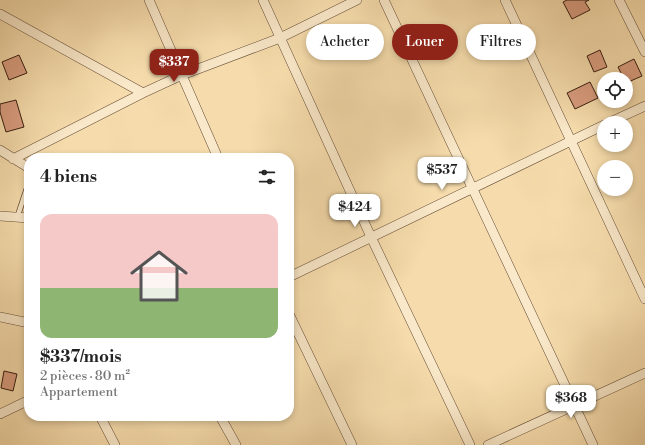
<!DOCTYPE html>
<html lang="fr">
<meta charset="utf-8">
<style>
:root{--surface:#fff;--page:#f2f2f2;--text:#222;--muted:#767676;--line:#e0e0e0;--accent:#8f2418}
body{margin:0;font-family:"Libre Bodoni",serif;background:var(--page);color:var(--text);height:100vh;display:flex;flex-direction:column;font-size:15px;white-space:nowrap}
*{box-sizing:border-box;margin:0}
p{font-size:13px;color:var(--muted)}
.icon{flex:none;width:22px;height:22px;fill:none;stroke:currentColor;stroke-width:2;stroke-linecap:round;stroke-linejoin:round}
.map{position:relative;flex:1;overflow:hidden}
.panel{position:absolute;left:24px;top:153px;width:270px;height:268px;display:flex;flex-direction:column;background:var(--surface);border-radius:16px;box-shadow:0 2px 6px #0003}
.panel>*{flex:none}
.hud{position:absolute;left:306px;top:24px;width:279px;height:36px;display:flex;gap:8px}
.tools{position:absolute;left:597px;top:72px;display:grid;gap:8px}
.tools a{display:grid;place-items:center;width:36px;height:36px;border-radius:50%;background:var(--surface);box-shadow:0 2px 6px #0003;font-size:20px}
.price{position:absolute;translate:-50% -34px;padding:0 9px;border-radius:8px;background:#fff;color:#222;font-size:13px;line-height:26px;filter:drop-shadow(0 1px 2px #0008)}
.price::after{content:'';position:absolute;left:50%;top:24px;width:12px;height:9px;margin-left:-6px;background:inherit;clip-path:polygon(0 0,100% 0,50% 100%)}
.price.current{background:var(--accent);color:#fff}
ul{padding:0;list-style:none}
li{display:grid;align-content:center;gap:8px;height:212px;padding:0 16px}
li+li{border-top:1px solid var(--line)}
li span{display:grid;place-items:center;height:124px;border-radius:12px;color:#555}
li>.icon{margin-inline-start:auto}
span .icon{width:72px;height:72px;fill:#fffc;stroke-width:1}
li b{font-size:17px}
h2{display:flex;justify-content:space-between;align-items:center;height:48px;padding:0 16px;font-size:17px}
.chip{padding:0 14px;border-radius:18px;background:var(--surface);box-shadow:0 2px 6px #0003;font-size:14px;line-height:36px}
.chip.current{background:var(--accent);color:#fff}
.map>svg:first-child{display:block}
</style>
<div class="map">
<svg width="645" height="445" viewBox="0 0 645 445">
<rect width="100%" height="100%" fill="#f6dcac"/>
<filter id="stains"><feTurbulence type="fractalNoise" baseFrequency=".005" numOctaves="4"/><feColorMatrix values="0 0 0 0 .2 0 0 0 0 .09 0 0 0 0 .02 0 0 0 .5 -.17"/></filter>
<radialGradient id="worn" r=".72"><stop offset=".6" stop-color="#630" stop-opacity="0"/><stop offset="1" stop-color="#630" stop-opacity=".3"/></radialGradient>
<path fill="#d99d7f" stroke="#371d10" d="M567,0H589L585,2L590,10L572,19L563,2Z
M600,50L607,67L594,72L587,56Z
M19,55L27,73L9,80L2,62Z
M634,59L642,76L626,83V79H624L618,67Z
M590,82L598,98L575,109L567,93Z
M16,100L24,127L6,132L0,112V104Z
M4,371L17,374L13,391L1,388Z"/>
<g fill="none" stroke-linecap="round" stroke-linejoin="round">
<g stroke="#674d37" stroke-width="6">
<path id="lane" d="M17,218L29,182"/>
</g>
<g stroke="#674d37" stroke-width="10">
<path id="street" d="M149,0L218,158
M263,0L371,237L470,445
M384,0L593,445
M505,0L645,299
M619,0L645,52
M0,14L143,93
M608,123L645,106
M0,150L29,168
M13,159L143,93L182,75L280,38L357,0
M0,216L29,218
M289,277L604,125
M289,314L352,445
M0,317L29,323
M0,414L29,400
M100,416L115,445
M220,416L236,445
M488,445L645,373"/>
</g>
<use href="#lane" stroke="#f9e8c9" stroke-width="4.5"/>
<use href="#street" stroke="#f9e8c9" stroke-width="9"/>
</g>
<rect width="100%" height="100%" filter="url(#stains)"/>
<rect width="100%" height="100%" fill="url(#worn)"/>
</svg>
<div class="tools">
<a><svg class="icon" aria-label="locate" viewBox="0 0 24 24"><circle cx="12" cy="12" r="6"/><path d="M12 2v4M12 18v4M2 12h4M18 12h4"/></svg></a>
<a>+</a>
<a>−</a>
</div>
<b class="price current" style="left:174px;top:83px">$337</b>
<b class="price" style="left:442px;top:191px">$537</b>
<b class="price" style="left:355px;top:228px">$424</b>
<b class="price" style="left:571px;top:419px">$368</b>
<div class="hud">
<a class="chip">Acheter</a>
<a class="chip current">Louer</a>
<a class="chip">Filtres</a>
</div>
<section class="panel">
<h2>4 biens<svg class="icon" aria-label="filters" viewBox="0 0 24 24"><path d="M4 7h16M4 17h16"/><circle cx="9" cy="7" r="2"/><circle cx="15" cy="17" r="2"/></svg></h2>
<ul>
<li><span style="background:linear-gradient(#f6c9c9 60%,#8fb573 0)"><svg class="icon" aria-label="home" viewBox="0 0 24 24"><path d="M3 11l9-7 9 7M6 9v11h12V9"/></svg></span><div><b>$337/mois</b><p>2 pièces · 80 m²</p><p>Appartement</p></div></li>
</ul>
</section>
</div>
